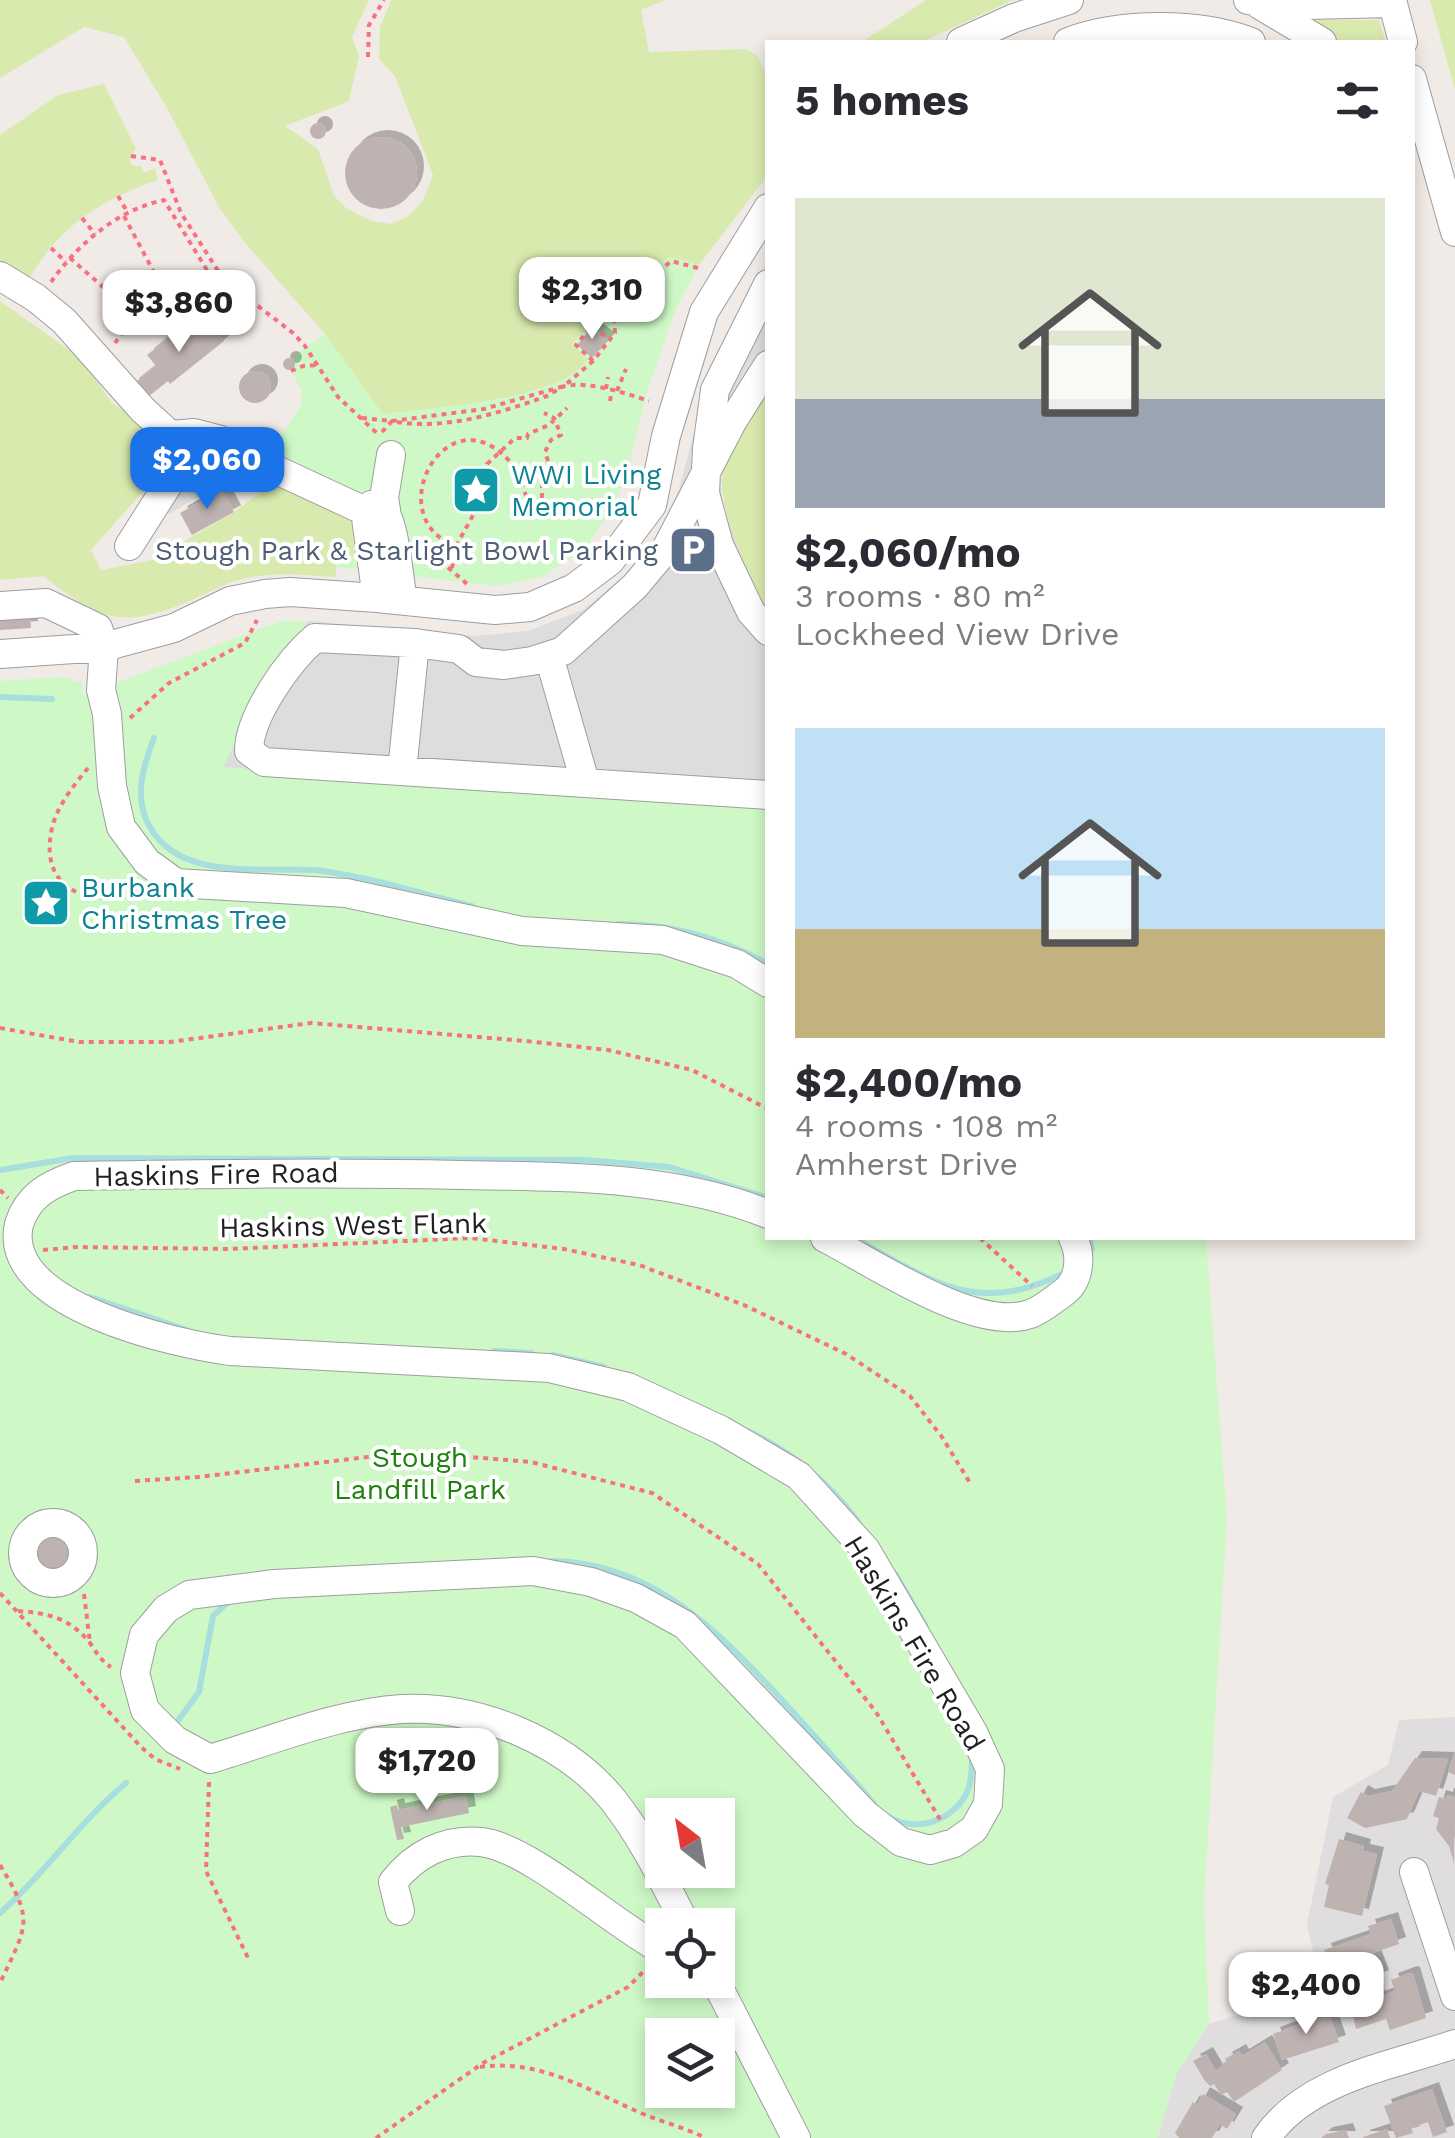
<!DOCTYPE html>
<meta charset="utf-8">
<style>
:root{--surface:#fff;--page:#f2f2f3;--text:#2b2b33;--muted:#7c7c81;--accent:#1a73e8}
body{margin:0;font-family:"Work Sans",sans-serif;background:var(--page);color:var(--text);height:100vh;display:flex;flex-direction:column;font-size:38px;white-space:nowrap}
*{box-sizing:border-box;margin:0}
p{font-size:32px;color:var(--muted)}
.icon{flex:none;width:55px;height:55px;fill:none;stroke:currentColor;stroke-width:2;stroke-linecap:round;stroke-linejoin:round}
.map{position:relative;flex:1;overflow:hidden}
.sheet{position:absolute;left:765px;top:40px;width:650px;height:1200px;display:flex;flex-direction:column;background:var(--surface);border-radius:0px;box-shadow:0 5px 15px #0003}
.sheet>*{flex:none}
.needle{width:65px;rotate:329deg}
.buttons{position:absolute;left:645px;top:1798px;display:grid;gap:20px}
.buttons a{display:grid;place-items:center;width:90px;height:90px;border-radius:0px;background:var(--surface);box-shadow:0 5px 15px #0003;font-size:50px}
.price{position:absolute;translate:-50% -85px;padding:0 22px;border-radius:20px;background:#fff;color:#222;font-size:32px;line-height:65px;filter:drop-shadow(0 2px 5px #0008)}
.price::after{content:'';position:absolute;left:50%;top:60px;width:30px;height:22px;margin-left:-15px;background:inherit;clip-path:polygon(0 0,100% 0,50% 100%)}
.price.current{background:var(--accent);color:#fff}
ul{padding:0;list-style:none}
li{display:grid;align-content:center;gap:20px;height:530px;padding:0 30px}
li span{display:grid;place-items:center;height:310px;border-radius:0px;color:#555}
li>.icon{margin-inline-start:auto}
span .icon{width:180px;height:180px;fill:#fffc;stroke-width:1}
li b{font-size:42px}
h2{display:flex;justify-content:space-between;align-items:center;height:120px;padding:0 30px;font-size:42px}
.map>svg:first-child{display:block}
</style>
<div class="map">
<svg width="1455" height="2138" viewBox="0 0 1455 2138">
<defs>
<filter id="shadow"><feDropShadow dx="7" dy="-7" stdDeviation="0" flood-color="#0004"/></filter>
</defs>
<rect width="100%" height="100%" fill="#f1ebe7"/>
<path fill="#dfddde" d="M1455,1717V2138H1158L1176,2075L1209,2024L1321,1989L1307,1924L1333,1797L1388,1765L1399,1720Z"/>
<path fill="#d9eaae" d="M0,0H369L352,37L359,56L349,101L285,126L318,149L334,196L346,208L371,221L392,224L407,217L422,202L433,175L395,76L379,59L380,27L391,0H665L641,10L649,52L746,49L757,55L767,76V176L699,265L670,257L603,297L591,323L573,343L588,359C565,400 429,408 383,415L325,334L247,245L220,209L167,108L124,37L84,27L0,78Z
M926,0H1013L922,42H862Z
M1430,0H1455V90Z
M1317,20H1379L1386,42H1337L1315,28Z
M104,84L136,149L129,160L133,166H141L144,173L155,168L158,180C96,202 57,228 24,287L0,272V135L58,95Z
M0,301L82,359L112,403L146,423L163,444L165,467L91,550L101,570L153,560L234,512L276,481L353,518L360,557L336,556V577C302,575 268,571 235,581C220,586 206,594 192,600C122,630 101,621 43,576L0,580Z
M767,386V612L758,601C739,549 706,492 731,437C739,419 756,402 767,386Z"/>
<path fill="#cef9c6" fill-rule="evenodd" d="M670,257L699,265L676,309L646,395L628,470L614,505L585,549L542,577L496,586L336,567V556L360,557L358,526L330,487L273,447L301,406L302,392L291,369L294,366L292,359L295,354L325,334L383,414C428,408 567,400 588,359L572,344L591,323L603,297L626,279Z
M281,621H308L261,691L767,802L768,1238H1206L1227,1519L1204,1902L1209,2024L1176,2075L1158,2138H0V681L63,677L82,683L83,695ZM662,1815H718V1870H662ZM662,1925H718V1980H662ZM662,2035H718V2090H662Z"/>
<path fill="#ddd" d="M767,262V386L731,436L721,475L722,503L758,601L767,612V802L223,767L261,691L308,621L473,636L528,631L583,610L635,567L659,532L679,490L712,363Z
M209,472L217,486L169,514L161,499Z"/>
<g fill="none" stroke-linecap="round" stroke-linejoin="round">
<path stroke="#a8dedd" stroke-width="6" d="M0,697L52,699
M154,738C143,767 133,799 150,827C182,884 267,865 322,871C374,878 422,894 472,906
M618,924C673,924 720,938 768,964
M0,1170L73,1158L585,1160L669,1167L768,1198
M854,1238C934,1282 977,1318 1068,1271
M1087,1259L1092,1249L1089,1238
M90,1297L187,1330
M494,1351L531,1353
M553,1355L604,1367
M748,1431C793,1453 826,1480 857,1520
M551,1561C652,1562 718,1631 782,1700C813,1734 844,1768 874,1804
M896,1575L925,1625
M177,1722L199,1692L213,1616L230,1600
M891,1818C919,1834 959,1818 969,1787C972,1777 972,1765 972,1755
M0,1913C46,1873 79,1822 126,1783"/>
</g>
<path fill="#beb3b0" filter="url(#shadow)" d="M310 131a8 8 0 1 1 16 0a8 8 0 1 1-16 0Z
M345 173a36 36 0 1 1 72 0a36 36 0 1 1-72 0Z
M626,279L635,290L612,308L603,297Z
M201,312L224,341L170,384L168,381L144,400L132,385L156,366L147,355Z
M592,327L608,340L592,358L577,345Z
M283 364a6 6 0 1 1 12 0a6 6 0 1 1-12 0Z
M239 387a16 16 0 1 1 32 0a16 16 0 1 1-32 0Z
M222,490L234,512L192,535L180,513Z
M30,615L31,628L0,630V617Z
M28 1553a25 25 0 1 1 50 0a25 25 0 1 1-50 0Z
M1455,1751V1775L1448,1772Z
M1415,1758L1448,1759L1436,1796L1419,1791L1407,1819L1398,1821L1365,1828L1347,1818L1361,1792L1368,1796L1392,1791Z
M1447,1795L1455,1797L1454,1863L1449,1846L1436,1829L1439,1818L1433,1816L1439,1797L1446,1799Z
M466,1796L469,1813L401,1827L404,1839L397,1840L390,1807L397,1805L398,1810Z
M1339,1839L1364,1846L1363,1851L1377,1854L1362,1916L1324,1907L1329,1885L1325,1884Z
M1391,1919L1399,1944L1373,1953L1382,1977L1348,1989L1344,1977L1335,1980L1324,1950L1371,1934L1368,1926Z
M1410,1973L1413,1974L1426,2018L1390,2030L1386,2019L1356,2029L1348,1992L1374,1984L1378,1998L1395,1991L1391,1980Z
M1329,2013L1339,2042L1282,2060L1273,2034Z
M1265,2042L1282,2070L1234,2102L1227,2092L1221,2095L1214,2084L1210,2086L1205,2081L1193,2061L1206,2054L1216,2071L1227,2062L1225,2059L1239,2051L1242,2056Z
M1432,2089L1447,2132L1433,2137L1428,2122L1411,2128L1413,2133L1396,2138L1384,2106Z
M1203,2094L1236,2114L1227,2129L1220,2124L1212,2138H1179L1175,2133L1193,2102L1197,2105Z
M1387,2129L1390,2138H1363V2137Z
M1346,2130L1349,2138H1321L1326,2134Z"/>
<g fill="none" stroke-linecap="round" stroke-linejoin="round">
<g stroke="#9e9e9e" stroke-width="30">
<path id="minor" d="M1248,0L1306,5L1392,3
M1392,0L1403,42
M1260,5L1322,42
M961,42L1014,18L1069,0
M1068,42C1120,22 1200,22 1251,42
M1412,79L1455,232
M0,276L36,298L64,321L143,410L176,440L181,464L129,546
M768,284L715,390L707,449L705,493L719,545L751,612L768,631
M768,365L732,422L666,549L635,586L563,651L532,661L504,665L476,662L459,649L415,643L315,638C289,660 249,716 249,751L264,762L768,795
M172,435L194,433L221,440L255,460L365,511
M386,510L384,498L391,455
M377,598L365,511L371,505L379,504C396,518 398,577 403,600
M0,606L46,603L98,628L104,647L101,690L107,714L112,786L121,827L147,862L176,883L346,893L522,931L663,940L737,964L768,983
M0,654L104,647L174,628L230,601L265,594L290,592L377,598L495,610L530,607L574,588L610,561L652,505L666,436L704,312L768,208
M549,656L585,782
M402,771L415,643
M825,1238C874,1263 976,1333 1030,1314C1042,1310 1053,1300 1063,1293C1080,1281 1082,1256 1073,1238
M23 1553a30 30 0 1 1 60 0a30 30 0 1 1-60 0Z
M1414,1872L1455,1996
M400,1911L393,1882C414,1855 445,1838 481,1842C529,1847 614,1925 662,1950
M686,1925C664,1882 643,1838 613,1800C565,1741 477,1705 402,1709C338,1713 271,1741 210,1759L175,1740L145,1710L135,1673L144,1635L166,1609L189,1595L274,1584L533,1571L591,1582L636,1598L685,1625L865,1814L901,1842L930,1850L954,1843L974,1829L988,1804L990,1769L973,1732L866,1550L799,1476L721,1430L628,1387L549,1368L230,1351C177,1344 0,1306 19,1224C28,1196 48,1185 74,1176C203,1174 332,1172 461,1175C565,1177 670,1175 768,1214
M715,1980L796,2138
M1266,2138C1306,2079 1391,2066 1455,2044"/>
</g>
<path stroke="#f87182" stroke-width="4" stroke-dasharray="5 5" stroke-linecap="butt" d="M368,57L369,25L384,0
M131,156L160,160L181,213L222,277
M118,196L128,213
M124,216L165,293
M82,218L95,234
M51,248L66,262
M70,258L136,316
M51,282C78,244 117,210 164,200L210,275
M115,343C136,312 180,268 222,277L240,299L258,306L293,333L305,346L338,397L380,436
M593,361L576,345L592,326L609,339
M291,371L303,366L318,365
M606,389L608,377
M617,391L626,369
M610,401L612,390
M362,418L392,421L484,409L564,386L593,361L615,333L614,314L619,307L671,261L702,269
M382,432L392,421C442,431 497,414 544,397C551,395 558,388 565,386C589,381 625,393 649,401
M418,541L467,584
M456,546L487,490V464L515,438H527L528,434L549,425L567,408
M452,568L456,546C377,518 448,387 512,464C521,474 521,487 528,499L542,505V479H554L545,452L551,440L561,435L554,418L544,413
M130,718L169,683L245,643L257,620
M88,768C74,785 57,806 52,828C37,895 96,908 148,892
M0,1028L79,1042H170L311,1023L526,1041L608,1050L692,1070L768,1109
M0,1190L8,1198
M980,1238L1032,1286
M43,1250L77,1247L229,1249L471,1238L564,1249L639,1265L744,1305L846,1354L910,1396L942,1437L970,1483
M135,1481L198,1477L410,1452L531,1462L652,1493L758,1564L876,1712L941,1821
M0,1593L141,1747L155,1759L180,1769
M84,1594L90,1643
M18,1611C48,1613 70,1618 90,1643C97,1653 101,1661 111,1667
M209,1782L206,1871L250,1962
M0,1865C35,1922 27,1925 0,1983
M480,2067C542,2058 592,2093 648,2116C667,2123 687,2129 706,2138
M376,2138L483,2063L628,1987L648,1967"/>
<use href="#minor" stroke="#fff" stroke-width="28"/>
</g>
<defs>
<g id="sight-square" transform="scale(2.5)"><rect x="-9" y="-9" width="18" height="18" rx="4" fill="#0f9aa8" stroke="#fff"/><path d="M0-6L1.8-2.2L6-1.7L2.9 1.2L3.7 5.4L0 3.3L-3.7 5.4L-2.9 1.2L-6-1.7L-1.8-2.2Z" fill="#fff"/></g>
<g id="parking-square" transform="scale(2.5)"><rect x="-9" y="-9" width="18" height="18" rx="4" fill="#5c6f8a" stroke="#fff"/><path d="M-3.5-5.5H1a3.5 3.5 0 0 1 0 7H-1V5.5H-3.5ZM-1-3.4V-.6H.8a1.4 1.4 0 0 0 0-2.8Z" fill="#fff"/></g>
</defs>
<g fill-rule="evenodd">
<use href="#sight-square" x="476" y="490"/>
<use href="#parking-square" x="693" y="550"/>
<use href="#sight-square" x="46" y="903"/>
</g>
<g text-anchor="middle" stroke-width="8" stroke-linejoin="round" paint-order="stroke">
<g font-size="28" fill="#0d838f" stroke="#fff" text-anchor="start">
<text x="511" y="484">WWI Living<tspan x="511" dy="32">Memorial</tspan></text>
<text x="81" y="897">Burbank<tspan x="81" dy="32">Christmas Tree</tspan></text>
</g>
<g font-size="28" fill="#4e5e75" stroke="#fff" text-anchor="end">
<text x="658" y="560">Stough Park &amp; Starlight Bowl Parking</text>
</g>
<g font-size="28" fill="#212121" stroke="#fff">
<text transform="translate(216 1174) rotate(-1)" y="10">Haskins Fire Road</text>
<text transform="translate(353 1225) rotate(-1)" y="10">Haskins West Flank</text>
<text transform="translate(915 1643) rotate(59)" y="10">Haskins Fire Road</text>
</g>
<g font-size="28" fill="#1e800d" stroke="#fff">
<text x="420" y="1467">Stough<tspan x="420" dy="32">Landfill Park</tspan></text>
</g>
</g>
</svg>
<div class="buttons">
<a><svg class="needle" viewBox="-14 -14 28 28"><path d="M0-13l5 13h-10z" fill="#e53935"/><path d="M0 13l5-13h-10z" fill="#7c7c81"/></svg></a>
<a><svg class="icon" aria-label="locate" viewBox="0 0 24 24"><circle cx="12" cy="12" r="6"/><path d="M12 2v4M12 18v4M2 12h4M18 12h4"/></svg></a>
<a><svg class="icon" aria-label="layers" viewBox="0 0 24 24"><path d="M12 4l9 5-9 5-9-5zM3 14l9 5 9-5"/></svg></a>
</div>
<b class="price" style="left:592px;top:342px">$2,310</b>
<b class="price" style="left:179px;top:355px">$3,860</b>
<b class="price current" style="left:207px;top:512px">$2,060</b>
<b class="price" style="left:427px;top:1813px">$1,720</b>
<b class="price" style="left:1306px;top:2037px">$2,400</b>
<section class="sheet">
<h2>5 homes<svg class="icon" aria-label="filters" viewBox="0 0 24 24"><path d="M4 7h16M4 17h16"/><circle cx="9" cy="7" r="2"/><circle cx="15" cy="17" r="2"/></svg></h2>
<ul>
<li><span style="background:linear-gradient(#dfe7d0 65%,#9aa5b1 0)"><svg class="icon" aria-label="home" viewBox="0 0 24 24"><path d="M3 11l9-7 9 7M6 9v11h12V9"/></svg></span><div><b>$2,060/mo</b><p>3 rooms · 80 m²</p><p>Lockheed View Drive</p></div></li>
<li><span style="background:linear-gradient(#bfe0f5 65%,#c2b280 0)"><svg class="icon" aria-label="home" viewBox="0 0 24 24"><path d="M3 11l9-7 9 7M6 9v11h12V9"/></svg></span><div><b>$2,400/mo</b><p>4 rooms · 108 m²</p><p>Amherst Drive</p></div></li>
</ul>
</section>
</div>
